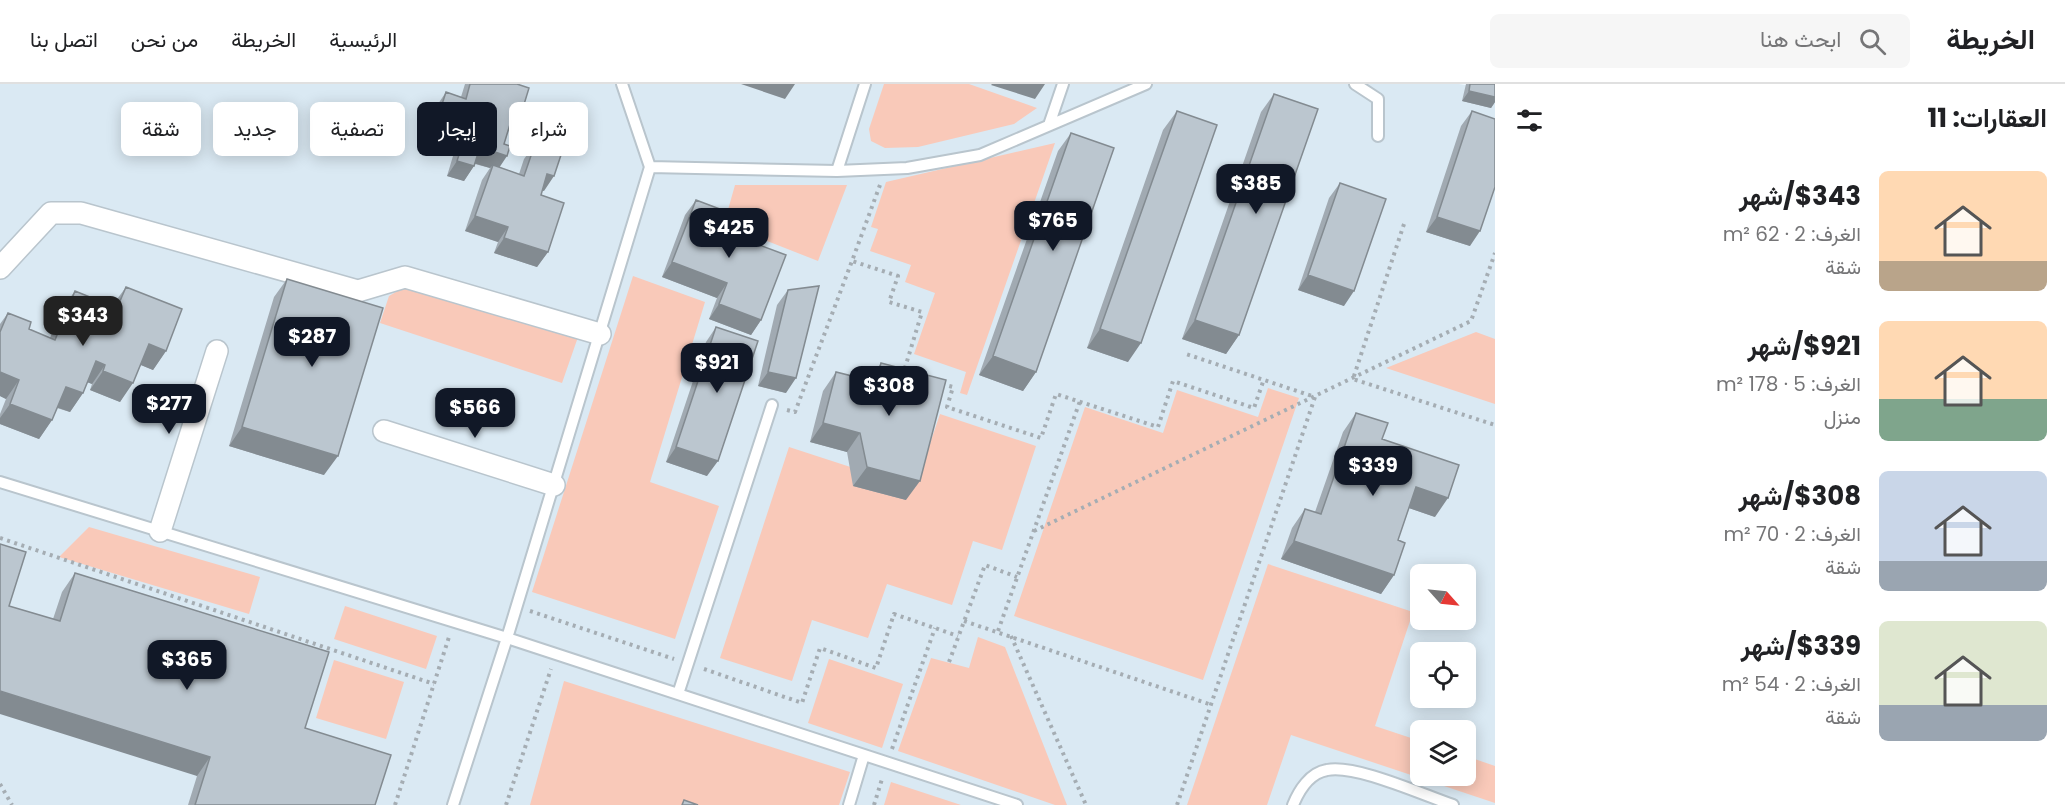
<!DOCTYPE html>
<html lang="ar">
<meta charset="utf-8">
<style>
:root{--surface:#fff;--page:#f6f6f6;--text:#202124;--muted:#757577;--line:#e0e0e0;--accent:#111827}
body{margin:0;font-family:Poppins,Vazirmatn,sans-serif;background:var(--page);color:var(--text);direction:rtl;height:100vh;display:flex;flex-direction:column;font-size:22px;white-space:nowrap}
*{box-sizing:border-box;margin:0}
p{font-size:20px;color:var(--muted)}
.icon{flex:none;width:33px;height:33px;fill:none;stroke:currentColor;stroke-width:2;stroke-linecap:round;stroke-linejoin:round}
.map{position:relative;flex:1;overflow:hidden;direction:ltr}
.panel{display:flex;flex-direction:column;background:var(--surface);width:570px}
.panel>*{flex:none}
.top-card{position:absolute;left:18px;top:18px;width:570px;height:54px;direction:rtl;display:flex;gap:12px}
.needle{width:39px;rotate:117deg}
.buttons{position:absolute;left:1410px;top:480px;display:grid;gap:12px}
.buttons a{display:grid;place-items:center;width:66px;height:66px;border-radius:9px;background:var(--surface);box-shadow:0 3px 15px #0003;font-size:30px}
.price{position:absolute;translate:-50% -51px;padding:0 14px;border-radius:12px;background:var(--accent);color:#fff;font-size:20px;line-height:39px;filter:drop-shadow(0 2px 3px #0008)}
.price::after{content:'';position:absolute;left:50%;top:36px;width:18px;height:14px;margin-left:-9px;background:inherit;clip-path:polygon(0 0,100% 0,50% 100%)}
.price.on{background:#222;color:#fff}
ul{padding:0;list-style:none}
li{display:flex;align-items:center;gap:18px;height:150px;padding:0 18px}
li span{display:grid;place-items:center;flex:none;width:168px;height:120px;border-radius:9px;color:#555}
li>.icon{margin-inline-start:auto}
span .icon{width:72px;height:72px;fill:#fffc;stroke-width:1}
li b{font-size:26px}
h2{display:flex;justify-content:space-between;align-items:center;height:72px;padding:0 18px;font-size:26px}
.tag{padding:0 21px;border-radius:9px;background:var(--surface);box-shadow:0 3px 15px #0003;font-size:21px;line-height:54px}
.tag.on{background:var(--accent);color:#fff}
header{display:flex;align-items:center;gap:36px;box-sizing:border-box;height:84px;padding:0 30px;background:var(--surface);border-bottom:2px solid var(--line)}
header strong{font-size:28px}
nav{display:flex;gap:33px;margin-inline-start:auto;font-size:21px}
.search{width:420px;height:54px;background:var(--page);display:flex;align-items:center;gap:15px;box-sizing:border-box;padding:0 21px;border-radius:9px;color:var(--muted);font-size:22px}
main{display:flex;flex:1;min-height:0}
.map>svg:first-child{display:block}
</style>
<header>
<strong>الخريطة</strong>
<div class="search"><svg class="icon" aria-label="search" viewBox="0 0 24 24"><circle cx="10" cy="10" r="6"/><path d="M15 15l6 6"/></svg>ابحث هنا</div>
<nav><a>الرئيسية</a><a>الخريطة</a><a>من نحن</a><a>اتصل بنا</a></nav>
</header>
<main>
<section class="panel">
<h2>العقارات: 11<svg class="icon" aria-label="filters" viewBox="0 0 24 24"><path d="M4 7h16M4 17h16"/><circle cx="9" cy="7" r="2"/><circle cx="15" cy="17" r="2"/></svg></h2>
<ul>
<li><span style="background:linear-gradient(#ffd9b3 75%,#b9a48a 0)"><svg class="icon" aria-label="home" viewBox="0 0 24 24"><path d="M3 11l9-7 9 7M6 9v11h12V9"/></svg></span><div><b>$343/شهر</b><p>الغرف: 2 · 62 m²</p><p>شقة</p></div></li>
<li><span style="background:linear-gradient(#ffd9b3 65%,#7fa58c 0)"><svg class="icon" aria-label="home" viewBox="0 0 24 24"><path d="M3 11l9-7 9 7M6 9v11h12V9"/></svg></span><div><b>$921/شهر</b><p>الغرف: 5 · 178 m²</p><p>منزل</p></div></li>
<li><span style="background:linear-gradient(#c9d6e8 75%,#9aa5b1 0)"><svg class="icon" aria-label="home" viewBox="0 0 24 24"><path d="M3 11l9-7 9 7M6 9v11h12V9"/></svg></span><div><b>$308/شهر</b><p>الغرف: 2 · 70 m²</p><p>شقة</p></div></li>
<li><span style="background:linear-gradient(#dfe7d0 70%,#9aa5b1 0)"><svg class="icon" aria-label="home" viewBox="0 0 24 24"><path d="M3 11l9-7 9 7M6 9v11h12V9"/></svg></span><div><b>$339/شهر</b><p>الغرف: 2 · 54 m²</p><p>شقة</p></div></li>
</ul>
</section>
<div class="map">
<svg width="1495" height="721" viewBox="0 0 1495 721">
<rect width="100%" height="100%" fill="#eef8ff"/>
<path fill="#dae9f3" fill-rule="evenodd" d="M0,0H1459L1495,6V721H0ZM1420,490H1466V536H1420ZM1420,568H1466V614H1420ZM1420,646H1466V692H1420Z"/>
<path fill="#f9c9b9" d="M884,0H969L1037,24L1014,40L918,63L885,64L871,57L869,45Z
M1055,59L967,311L960,309L966,288L914,270L935,209L905,198L911,181L870,167L878,145L871,143L886,98Z
M735,101H847L818,177L724,140Z
M633,192L705,218L650,398L719,422L675,555L532,508Z
M406,202L578,253L562,299L380,239L389,212Z
M1476,248L1495,255V320L1386,284Z
M1268,304L1299,314L1203,596L1014,532L1085,323L1163,349L1177,306L1258,333Z
M940,330L1036,362L1002,466L973,457L952,521L887,500L868,554L812,536L792,597L720,574L789,363L915,404Z
M89,443L260,493L249,530L59,473Z
M1268,480L1413,528L1375,642L1420,657V692H1466V672L1495,682V719L1291,651L1267,721H1187Z
M345,522L437,552L426,585L334,555Z
M978,553L1005,563L1067,721H1055L898,667L931,574L969,584Z
M829,575L903,600L882,664L808,639Z
M334,576L404,598L386,655L316,634Z
M564,597L850,688L839,721H530Z
M891,698L961,721H884Z"/>
<g fill="none" stroke-linecap="round" stroke-linejoin="round">
<g stroke="#b9c5cd" stroke-width="14">
<path id="service" d="M1355,0L1378,15V52
M1049,41L1063,0
M650,83L837,87L907,84L980,71L1146,0
M837,87L865,0
M0,398L507,554L1017,721
M678,610L772,321
M453,721L507,554L650,83L622,0
M849,721L864,671
M1293,721C1299,706 1310,689 1327,686C1356,680 1423,711 1453,721"/>
</g>
<g stroke="#b9c5cd" stroke-width="24">
<path id="minor" d="M0,184L51,129H81L358,207L405,193L600,250
M384,347L554,401
M160,447L217,267"/>
</g>
<path stroke="#a5adb3" stroke-width="4" stroke-dasharray="3 4.5" stroke-linecap="butt" d="M880,101L852,177L898,192L889,218L922,228L904,287
M1404,140L1353,295L1495,341
M942,300L953,303L947,323L1041,354L1056,310L1158,343L1173,297L1254,324L1264,295
M787,326L795,328L852,177
M1034,447L1471,237L1495,169
M0,454L434,600
M530,527L674,575
M964,537L1209,620
M998,547L1080,317
M1011,552L1086,721
M949,578L985,481L1017,493
M704,585L802,619L820,564L876,584L894,530L958,552
M892,665L935,544
M0,700L12,721
M395,721L449,553
M506,721L551,585
M874,721L882,695
M1177,721L1315,313L1186,270"/>
<use href="#service" stroke="#fff" stroke-width="10"/>
<use href="#minor" stroke="#fff" stroke-width="21"/>
</g>
<path fill="#a1aab2" d="M465,0H517L512,41H510L504,60L499,83L519,90L524,75L535,60L544,107L542,106L541,111L548,168L537,183L494,169L498,158L465,147L482,96L490,84L475,80L464,97L447,92L453,72L423,63L436,23L446,8L461,13Z
M1466,0H1495V18L1491,24L1462,17Z
M1274,10L1239,251L1226,270L1182,255L1261,28Z
M1177,27L1128,278L1087,264L1163,46Z
M1472,27L1470,162L1426,148L1461,42Z
M1071,49L1036,288L1023,307L979,291L1058,67Z
M1340,99L1344,222L1298,206L1329,114Z
M696,116L741,154L761,236L751,251L709,235L717,214L662,193L685,131Z
M287,195L324,391L229,362L274,213Z
M126,203L166,267L153,286L141,281L120,318L90,306L92,300L87,298L83,309L70,328L57,324L52,336L39,355L0,340V330L6,315L0,312V240L8,229L29,245L50,254L61,226L75,207L112,222Z
M788,206L786,309L758,302L777,221Z
M716,243L707,392L666,378L706,258Z
M881,279L906,416L853,402L847,368L810,358L823,307L836,288L869,296Z
M1356,329L1382,355L1435,433L1409,424L1398,456L1394,491L1381,510L1281,475L1292,444L1305,425L1315,428L1343,348Z
M75,489L305,644L375,721H188L197,692L9,522L53,535L62,508Z"/>
<path fill="#838b91" d="M741,0H795L785,15Z
M992,0H1045L1035,15L991,1Z
M1469,7L1495,13V18L1491,24L1462,17Z
M515,24L522,27L512,41L505,39Z
M433,48L463,58L453,72L423,63Z
M480,63L507,72L497,87L493,81L490,84L470,78Z
M457,77L474,82L464,97L447,92Z
M547,90L554,92L544,107L537,105Z
M475,132L508,143L498,158L465,147Z
M1437,133L1480,147L1470,162L1426,148Z
M504,154L548,168L537,183L494,169Z
M672,178L727,199L717,214L662,193Z
M1308,191L1354,207L1344,222L1298,206Z
M719,220L761,236L751,251L709,235Z
M1195,236L1239,251L1226,270L1182,255Z
M1100,245L1141,259L1128,278L1087,264Z
M149,260L166,267L153,286L136,279Z
M993,272L1036,288L1023,307L979,291Z
M96,277L105,281L92,300L82,296Z
M103,287L133,299L120,318L90,306Z
M0,288L19,296L6,315L0,312Z
M768,288L796,294L786,309L758,302Z
M66,303L83,309L70,328L53,322Z
M10,320L52,336L39,355L0,340V334Z
M823,339L860,349L847,368L810,358Z
M242,343L338,372L324,391L229,362Z
M676,363L718,377L707,392L666,378Z
M867,383L920,397L906,416L853,402Z
M1416,403L1448,414L1435,433L1403,422Z
M1294,457L1394,491L1381,510L1281,475Z
M0,607L210,673L197,692L0,630Z"/>
<path fill="#bbc6cf" stroke="#838b91" stroke-width="1.5" d="M470,0H517L529,4L522,27L515,24L504,60L510,62L507,72L480,63L474,82L457,77L463,58L433,48L446,8L466,15Z
M1470,0H1495V13L1469,7Z
M1274,10L1318,25L1239,251L1195,236Z
M1177,27L1217,41L1141,259L1100,245Z
M1472,27L1495,35V103L1480,147L1437,133Z
M1071,49L1114,64L1036,288L993,272Z
M535,60L562,68L554,92L547,90L541,111L564,119L548,168L504,154L508,143L475,132L493,81L524,92Z
M1340,99L1386,115L1354,207L1308,191Z
M696,116L741,133V154L786,171L761,236L719,220L727,199L672,178Z
M287,195L383,224L338,372L242,343Z
M819,202L796,294L768,288L788,206Z
M126,203L182,225L166,267L149,260L133,299L103,287L105,281L96,277L83,309L66,303L52,336L10,320L19,296L0,288V248L8,229L31,238L29,245L55,256L75,207L117,224Z
M716,243L758,257L718,377L676,363Z
M881,279L946,296L920,397L867,383L860,349L823,339L836,288L876,298Z
M1356,329L1388,339L1382,355L1459,381L1448,414L1416,403L1398,456L1405,459L1394,491L1294,457L1305,425L1321,430Z
M0,460L26,468L9,522L60,537L75,489L329,568L305,644L391,671L375,721H195L210,673L0,607Z
M684,716L698,721H682Z"/>
</svg>
<div class="buttons">
<a><svg class="needle" viewBox="-14 -14 28 28"><path d="M0-13l5 13h-10z" fill="#e53935"/><path d="M0 13l5-13h-10z" fill="#757577"/></svg></a>
<a><svg class="icon" aria-label="locate" viewBox="0 0 24 24"><circle cx="12" cy="12" r="6"/><path d="M12 2v4M12 18v4M2 12h4M18 12h4"/></svg></a>
<a><svg class="icon" aria-label="layers" viewBox="0 0 24 24"><path d="M12 4l9 5-9 5-9-5zM3 14l9 5 9-5"/></svg></a>
</div>
<b class="price" style="left:1256px;top:131px">$385</b>
<b class="price" style="left:1053px;top:168px">$765</b>
<b class="price" style="left:729px;top:175px">$425</b>
<b class="price on" style="left:83px;top:263px">$343</b>
<b class="price" style="left:312px;top:284px">$287</b>
<b class="price" style="left:717px;top:310px">$921</b>
<b class="price" style="left:889px;top:333px">$308</b>
<b class="price" style="left:169px;top:351px">$277</b>
<b class="price" style="left:475px;top:355px">$566</b>
<b class="price" style="left:1373px;top:413px">$339</b>
<b class="price" style="left:187px;top:607px">$365</b>
<div class="top-card">
<a class="tag">شراء</a>
<a class="tag on">إيجار</a>
<a class="tag">تصفية</a>
<a class="tag">جديد</a>
<a class="tag">شقة</a>
</div>
</div>
</main>
